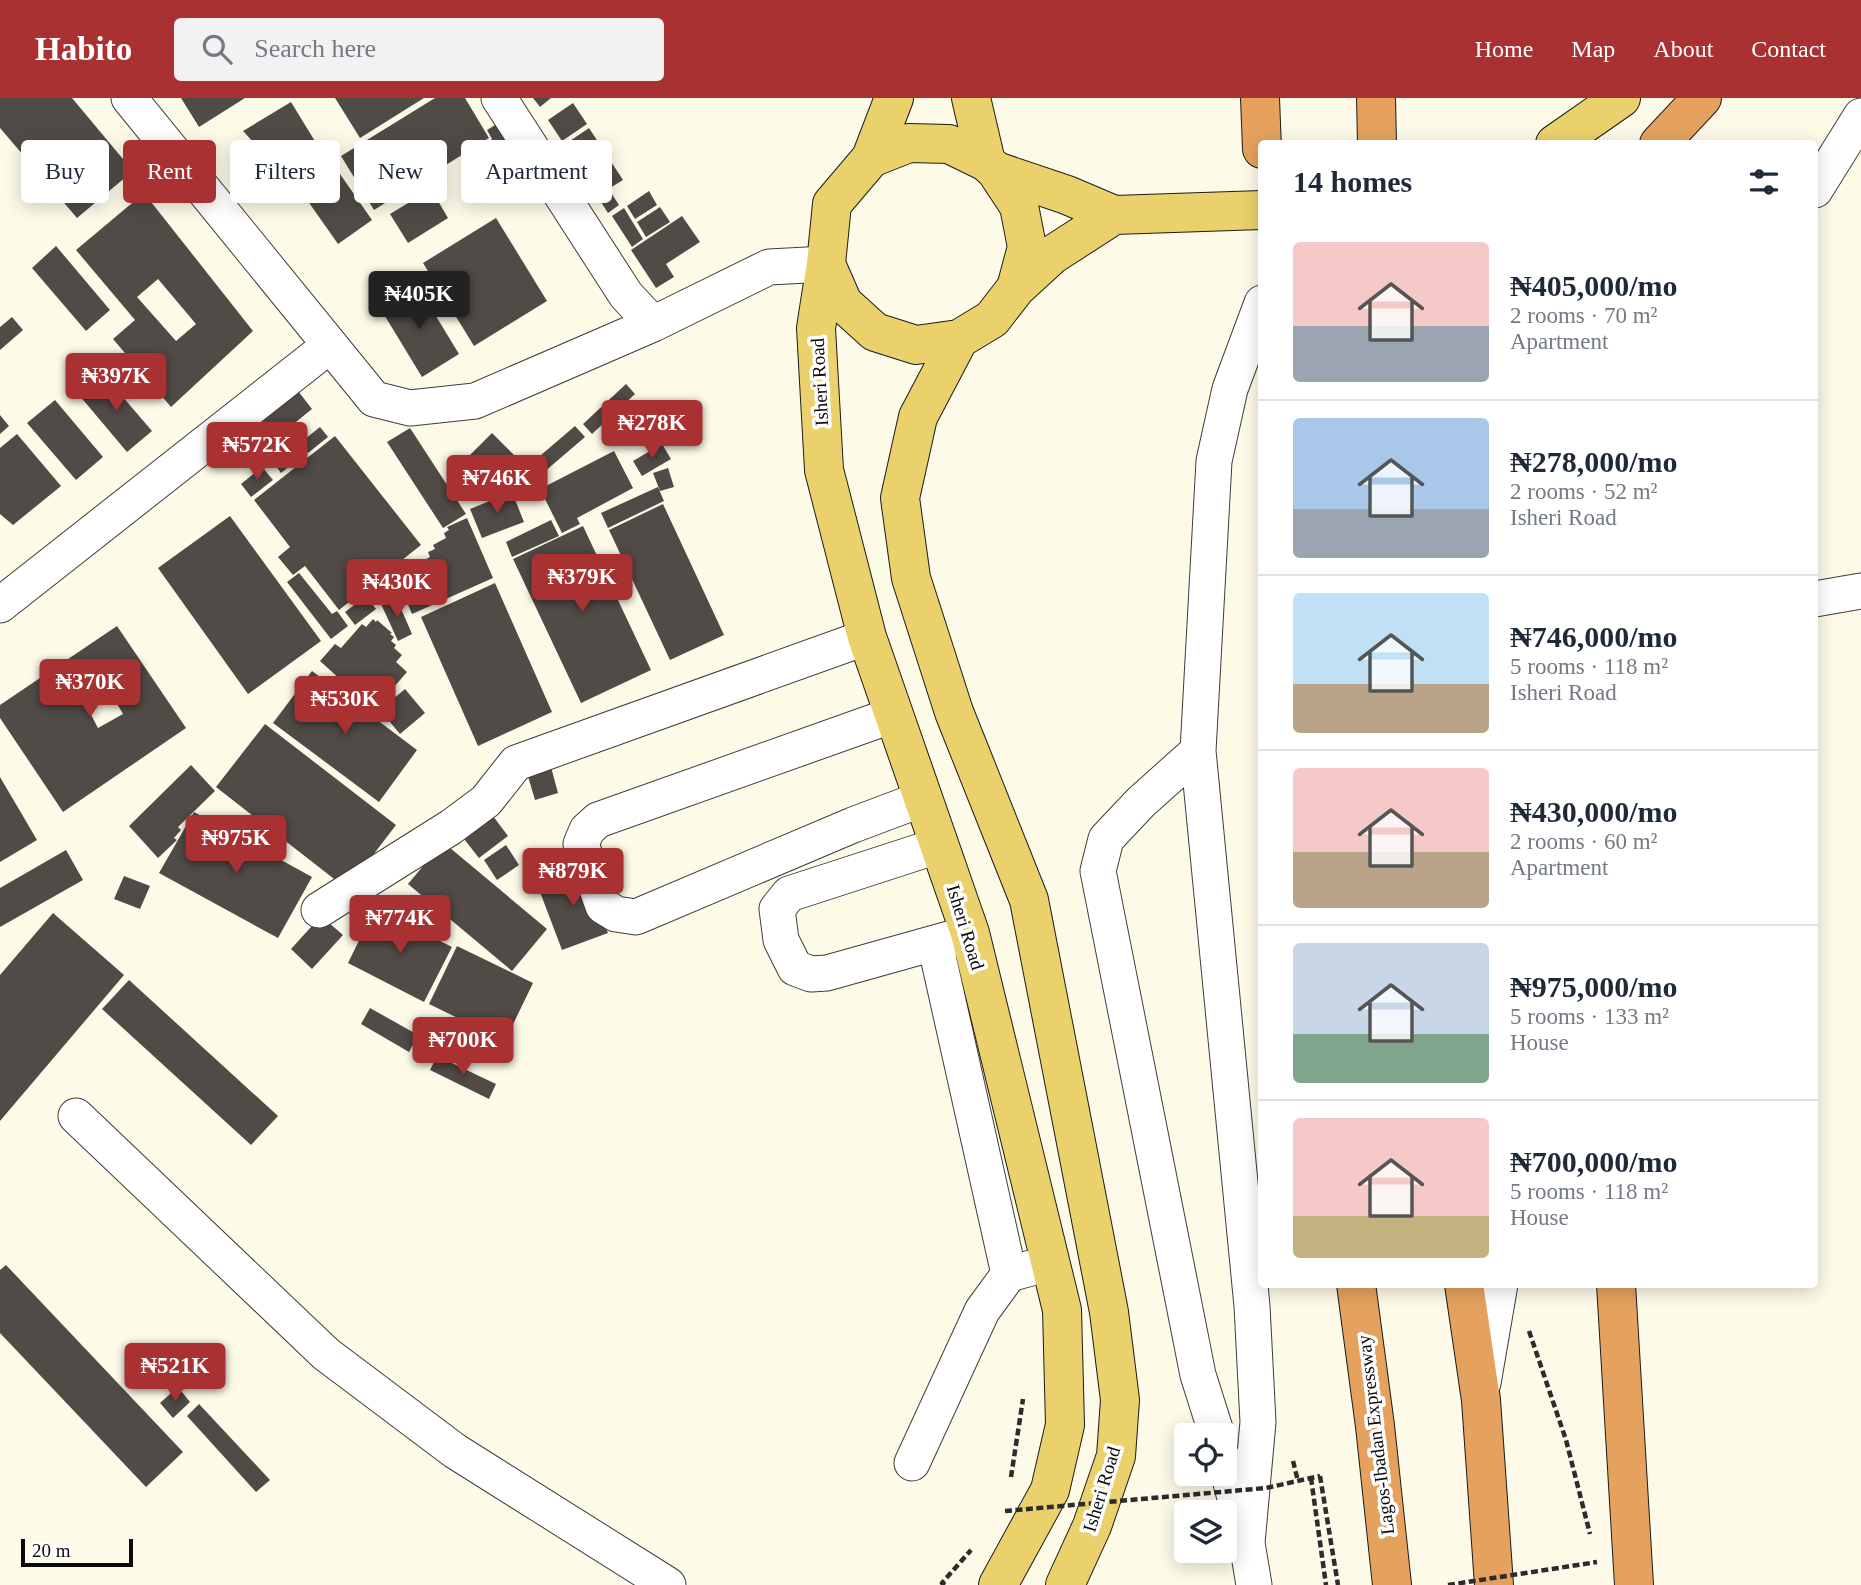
<!DOCTYPE html>
<meta charset="utf-8">
<style>
:root{--surface:#fff;--page:#f2f2f3;--text:#1f2937;--muted:#747a83;--line:#e0e1e3;--accent:#aa3131}
body{margin:0;font-family:Georgia,serif;background:var(--page);color:var(--text);height:100vh;display:flex;flex-direction:column;font-size:26px;white-space:nowrap}
*{box-sizing:border-box;margin:0}
p{font-size:23px;color:var(--muted)}
.icon{flex:none;width:38px;height:38px;fill:none;stroke:currentColor;stroke-width:2;stroke-linecap:round;stroke-linejoin:round}
.map{position:relative;flex:1;overflow:hidden}
.sheet{position:absolute;left:1258px;top:42px;width:560px;height:1148px;display:flex;flex-direction:column;background:var(--surface);border-radius:7px;box-shadow:0 4px 18px #0003}
.sheet>*{flex:none}
.top-card{position:absolute;left:21px;top:42px;width:665px;height:63px;display:flex;gap:14px}
.fabs{position:absolute;left:1174px;top:1325px;display:grid;gap:14px}
.fabs a{display:grid;place-items:center;width:63px;height:63px;border-radius:7px;background:var(--surface);box-shadow:0 4px 18px #0003;font-size:35px}
.scale{position:absolute;left:21px;bottom:18px;width:112px;box-sizing:border-box;padding-left:7px;border:4px solid #0a0a0a;border-top:0;font-size:19px;line-height:24px;white-space:nowrap;color:#0a0a0a;-webkit-text-stroke:5px #fff;paint-order:stroke}
.price{position:absolute;translate:-50% -60px;padding:0 16px;border-radius:7px;background:var(--accent);color:#fff;font-size:23px;line-height:46px;filter:drop-shadow(0 2px 4px #0008)}
.price::after{content:'';position:absolute;left:50%;top:42px;width:21px;height:16px;margin-left:-10px;background:inherit;clip-path:polygon(0 0,100% 0,50% 100%)}
.price.current{background:#222;color:#fff}
ul{padding:0;list-style:none}
li{display:flex;align-items:center;gap:21px;height:175px;padding:0 35px}
li+li{border-top:2px solid var(--line)}
li span{display:grid;place-items:center;flex:none;width:196px;height:140px;border-radius:7px;color:#555}
li>.icon{margin-inline-start:auto}
span .icon{width:84px;height:84px;fill:#fffc;stroke-width:1}
li b{font-size:30px}
h2{display:flex;justify-content:space-between;align-items:center;height:84px;padding:0 35px;font-size:30px}
.pill{padding:0 24px;border-radius:7px;background:var(--surface);box-shadow:0 4px 18px #0003;font-size:24px;line-height:63px}
.pill.current{background:var(--accent);color:#fff}
header{display:flex;align-items:center;gap:42px;box-sizing:border-box;height:98px;padding:0 35px;background:var(--accent);color:#fff}
header strong{font-size:33px}
nav{display:flex;gap:38px;margin-inline-start:auto;font-size:24px}
.search{width:490px;height:63px;background:var(--page);display:flex;align-items:center;gap:18px;box-sizing:border-box;padding:0 24px;border-radius:7px;color:var(--muted);font-size:26px}
.map>svg:first-child{display:block}
</style>
<header>
<strong>Habito</strong>
<div class="search"><svg class="icon" aria-label="search" viewBox="0 0 24 24"><circle cx="10" cy="10" r="6"/><path d="M15 15l6 6"/></svg>Search here</div>
<nav><a>Home</a><a>Map</a><a>About</a><a>Contact</a></nav>
</header>
<div class="map">
<svg width="1861" height="1487" viewBox="0 0 1861 1487">
<rect width="100%" height="100%" fill="#fdfae8"/>
<path fill="#514b47" fill-rule="evenodd" d="M0,0H72L133,73L77,120L0,30Z
M181,0H245L199,29Z
M335,0H424L360,40Z
M435,0H465L489,40L374,112L341,58Z
M533,0H551L540,9Z
M291,4L324,58L290,84L243,33Z
M573,5L587,26L562,43L548,22Z
M508,19L529,53L483,82L468,57L492,41L487,32Z
M589,30L623,82L597,98L564,47Z
M333,66L372,122L338,146L298,89Z
M431,91L448,120L408,145L390,116Z
M610,93L619,107L608,115L599,101Z
M649,93L657,107L635,121L627,108Z
M144,95L253,233L171,309L113,241L135,222L76,152ZM158,181L196,226L176,243L137,199Z
M660,109L670,124L646,139L637,124Z
M624,110L643,141L632,149L612,118Z
M682,118L700,144L666,166L674,179L656,190L631,152Z
M496,120L547,203L474,248L423,165Z
M56,148L110,212L86,233L32,170Z
M417,187L459,256L422,279L380,210Z
M12,219L23,232L0,252V229Z
M104,277L152,333L127,354L79,297Z
M626,286L635,296L592,336L583,326Z
M298,293L312,311L276,340L262,322Z
M55,302L103,359L76,382L27,325Z
M0,317L9,328L0,336Z
M575,328L585,339L523,392L513,381Z
M320,329L328,339L308,355L300,345Z
M410,330L466,416L443,430L387,344Z
M492,335L522,365L486,402L477,393L472,398L451,376Z
M17,336L61,388L13,427L0,416V350Z
M251,338L261,351L237,370L227,357Z
M335,338L421,447L339,512L305,468L293,477L278,459L290,449L254,402Z
M662,346L671,361L642,378L633,363Z
M293,349L301,359L281,375L273,364Z
M614,353L633,390L577,420L580,426L562,435L540,391Z
M262,369L273,382L251,399L241,386Z
M668,370L674,389L660,393L653,375Z
M658,389L664,403L608,430L601,415Z
M512,394L524,424L482,440L470,411Z
M663,406L724,537L670,562L609,432Z
M230,418L321,543L248,596L158,470Z
M467,420L493,480L412,516L400,488L408,484L406,479L416,475L415,472L428,466L426,461L430,459L428,454L435,451L433,447L446,440L444,435L449,432L447,429Z
M551,422L559,438L512,459L506,444Z
M583,428L651,572L581,605L513,461Z
M299,475L332,516L337,513L348,528L331,541L287,484Z
M495,485L552,614L478,648L421,519Z
M366,498L376,511L355,527L345,514Z
M396,499L412,536L398,543L381,506Z
M373,521L376,524L377,522L392,535L390,536L394,539L391,543L396,547L394,550L402,557L396,564L407,574L374,612L320,563L335,546L341,550L362,526L366,529Z
M117,528L186,630L63,714L0,620V607ZM112,597L123,616L98,630L88,611Z
M312,573L417,652L379,704L273,625Z
M405,591L425,615L400,636L380,612Z
M265,626L396,727L347,791L216,689Z
M191,667L215,693L178,729L181,732L174,740L177,742L158,760L129,728Z
M551,669L558,695L535,702L527,675Z
M0,679L37,742L0,764Z
M487,710L508,738L479,760L457,732Z
M194,714L312,779L278,840L159,775Z
M443,744L547,831L512,873L408,786Z
M506,747L519,767L497,782L484,762Z
M66,752L83,782L0,829V790Z
M583,768L608,835L562,852L537,786Z
M124,778L150,788L140,811L114,801Z
M375,810L452,849L424,904L348,865Z
M53,815L124,877L0,1023V877Z
M321,818L343,837L312,871L291,851Z
M457,848L533,885L505,943L429,906Z
M129,882L278,1018L251,1047L102,911Z
M370,910L418,937L409,954L361,926Z
M437,958L496,986L489,1001L430,972Z
M6,1167L183,1354L146,1389L0,1235V1172Z
M178,1289L190,1304L173,1320L160,1305Z
M199,1306L270,1382L256,1394L187,1318Z"/>
<g fill="none" stroke-linecap="round" stroke-linejoin="round">
<g stroke="#3d3d3d" stroke-width="37">
<path id="minor" d="M129,0L374,301L410,310L475,303L653,226L769,169L826,166
M499,0L626,197L653,226
M1815,92L1861,18
M1815,501L1861,493
M0,507L329,248
M893,617L598,722L587,732L581,746L603,808L616,816L636,819L853,727L922,701
M1198,653L1141,704L1106,741L1098,773L1198,1277L1217,1337
M940,747L789,796L777,811L781,842L795,870L811,876L827,875L970,835
M319,812L451,729L486,703L516,665L867,539
M935,845L1009,1176
M76,1018L326,1256L455,1353L668,1487
M1483,1285L1500,1186
M1225,1363L1241,1422
M912,1365L982,1213L1009,1176L1031,1170
M1254,1487L1247,1445L1258,1324L1252,1208L1198,653L1214,363L1230,291L1262,205"/>
</g>
<g stroke="#1b1b1b" stroke-width="40">
<path id="major" d="M971,0L986,64
M1555,46L1621,0
M871,60L894,0
M996,73L1019,108L1027,149L1016,190L992,221L959,241L916,247L875,234L843,205L826,166L832,106L871,60L909,45L949,46L986,64L996,73L1067,97L1114,117L1262,112
M826,166L816,230L824,372L867,539L970,835L1062,1212L1065,1327L1050,1392L998,1487
M1016,190L1052,157L1114,117
M959,241L918,319L900,400L911,480L954,614L1029,802L1109,1214L1120,1302L1116,1358L1092,1428L1065,1487"/>
</g>
<g stroke="#1b1b1b" stroke-width="40">
<path id="highway" d="M1260,0L1262,51
M1376,0L1377,46
M1659,46L1702,0
M1356,1186L1375,1328L1392,1487
M1464,1186L1481,1302L1494,1487
M1616,1186L1634,1487"/>
</g>
<path stroke="#2c2c2c" stroke-width="4.5" stroke-dasharray="7 3.5" stroke-linecap="butt" d="M1529,1233L1566,1342L1590,1436
M1293,1363L1298,1383
M1320,1378L1338,1487
M1011,1379L1023,1301
M1311,1380L1326,1487
M945,1487L942,1485L971,1452"/>
<use href="#minor" stroke="#fff" stroke-width="35"/>
<use href="#major" stroke="#ebd16b" stroke-width="38"/>
<use href="#highway" stroke="#e5a25e" stroke-width="38"/>
<path stroke="#2c2c2c" stroke-width="4.5" stroke-dasharray="7 3.5" stroke-linecap="butt" d="M1005,1413L1266,1390L1320,1378
M1448,1487L1597,1464"/>
</g>
<g text-anchor="middle" stroke-width="7" stroke-linejoin="round" paint-order="stroke">
<g font-size="19" fill="#0a0a0a" stroke="#fff">
<text transform="translate(819 284) rotate(-93)" y="7">Isheri Road</text>
<text transform="translate(966 829) rotate(73)" y="7">Isheri Road</text>
<text transform="translate(1375 1337) rotate(-97)" y="7">Lagos-Ibadan Expressway</text>
<text transform="translate(1101 1391) rotate(-73)" y="7">Isheri Road</text>
</g>
</g>
</svg>
<div class="fabs">
<a><svg class="icon" aria-label="locate" viewBox="0 0 24 24"><circle cx="12" cy="12" r="6"/><path d="M12 2v4M12 18v4M2 12h4M18 12h4"/></svg></a>
<a><svg class="icon" aria-label="layers" viewBox="0 0 24 24"><path d="M12 4l9 5-9 5-9-5zM3 14l9 5 9-5"/></svg></a>
</div>
<div class="scale">20 m</div>
<b class="price current" style="left:419px;top:233px">₦405K</b>
<b class="price" style="left:116px;top:315px">₦397K</b>
<b class="price" style="left:652px;top:362px">₦278K</b>
<b class="price" style="left:257px;top:384px">₦572K</b>
<b class="price" style="left:497px;top:417px">₦746K</b>
<b class="price" style="left:582px;top:516px">₦379K</b>
<b class="price" style="left:397px;top:521px">₦430K</b>
<b class="price" style="left:90px;top:621px">₦370K</b>
<b class="price" style="left:345px;top:638px">₦530K</b>
<b class="price" style="left:236px;top:777px">₦975K</b>
<b class="price" style="left:573px;top:810px">₦879K</b>
<b class="price" style="left:400px;top:857px">₦774K</b>
<b class="price" style="left:463px;top:979px">₦700K</b>
<b class="price" style="left:175px;top:1305px">₦521K</b>
<div class="top-card">
<a class="pill">Buy</a>
<a class="pill current">Rent</a>
<a class="pill">Filters</a>
<a class="pill">New</a>
<a class="pill">Apartment</a>
</div>
<section class="sheet">
<h2>14 homes<svg class="icon" aria-label="filters" viewBox="0 0 24 24"><path d="M4 7h16M4 17h16"/><circle cx="9" cy="7" r="2"/><circle cx="15" cy="17" r="2"/></svg></h2>
<ul>
<li><span style="background:linear-gradient(#f6c9c9 60%,#9aa5b1 0)"><svg class="icon" aria-label="home" viewBox="0 0 24 24"><path d="M3 11l9-7 9 7M6 9v11h12V9"/></svg></span><div><b>₦405,000/mo</b><p>2 rooms · 70 m²</p><p>Apartment</p></div></li>
<li><span style="background:linear-gradient(#a9c7e8 65%,#9aa5b1 0)"><svg class="icon" aria-label="home" viewBox="0 0 24 24"><path d="M3 11l9-7 9 7M6 9v11h12V9"/></svg></span><div><b>₦278,000/mo</b><p>2 rooms · 52 m²</p><p>Isheri Road</p></div></li>
<li><span style="background:linear-gradient(#bfe0f5 65%,#b9a48a 0)"><svg class="icon" aria-label="home" viewBox="0 0 24 24"><path d="M3 11l9-7 9 7M6 9v11h12V9"/></svg></span><div><b>₦746,000/mo</b><p>5 rooms · 118 m²</p><p>Isheri Road</p></div></li>
<li><span style="background:linear-gradient(#f6c9c9 60%,#b9a48a 0)"><svg class="icon" aria-label="home" viewBox="0 0 24 24"><path d="M3 11l9-7 9 7M6 9v11h12V9"/></svg></span><div><b>₦430,000/mo</b><p>2 rooms · 60 m²</p><p>Apartment</p></div></li>
<li><span style="background:linear-gradient(#c9d6e8 65%,#7fa58c 0)"><svg class="icon" aria-label="home" viewBox="0 0 24 24"><path d="M3 11l9-7 9 7M6 9v11h12V9"/></svg></span><div><b>₦975,000/mo</b><p>5 rooms · 133 m²</p><p>House</p></div></li>
<li><span style="background:linear-gradient(#f6c9c9 70%,#c2b280 0)"><svg class="icon" aria-label="home" viewBox="0 0 24 24"><path d="M3 11l9-7 9 7M6 9v11h12V9"/></svg></span><div><b>₦700,000/mo</b><p>5 rooms · 118 m²</p><p>House</p></div></li>
</ul>
</section>
</div>
